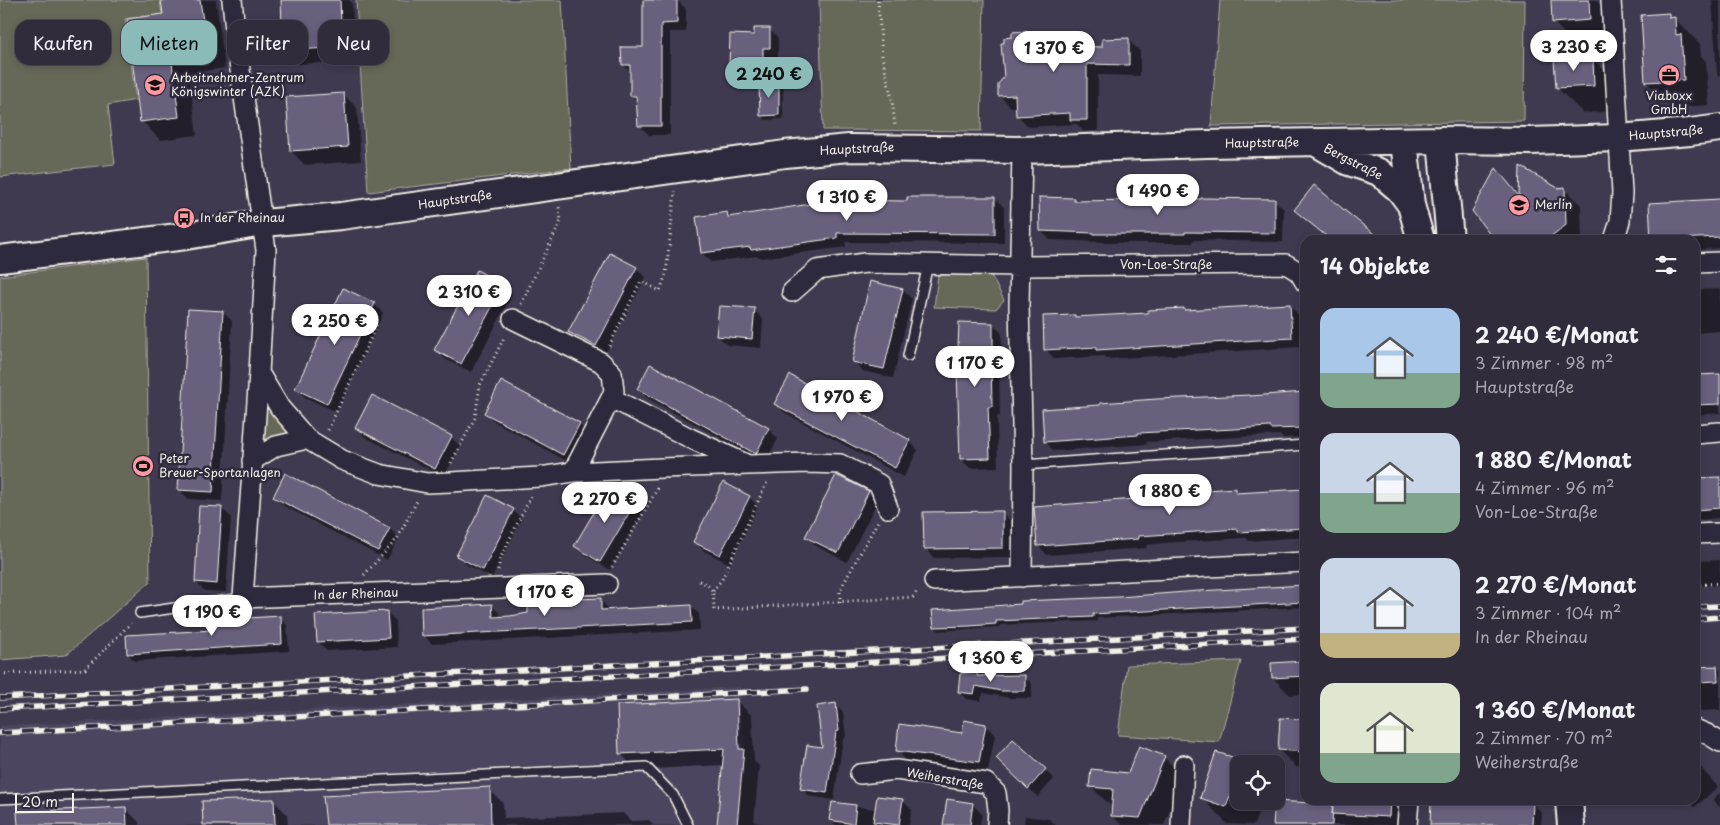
<!DOCTYPE html>
<html lang="de">
<meta charset="utf-8">
<style>
:root{--surface:#302c3c;--page:#3c3847;--text:#f1f3f6;--muted:#a8a7af;--line:#4b4856;--accent:#8bbbb9}
body{margin:0;font-family:"Playpen Sans",sans-serif;background:var(--page);color:var(--text);height:100vh;display:flex;flex-direction:column;font-size:19px;white-space:nowrap}
*{box-sizing:border-box;margin:0}
p{font-size:16px;color:var(--muted)}
.icon{flex:none;width:28px;height:28px;fill:none;stroke:currentColor;stroke-width:2;stroke-linecap:round;stroke-linejoin:round}
.map{position:relative;flex:1;overflow:hidden}
.drawer{position:absolute;left:1300px;top:235px;width:400px;height:570px;display:flex;flex-direction:column;background:var(--surface);border-radius:15px;box-shadow:0 2px 8px #0003,0 0 0 1px var(--line)}
.drawer>*{flex:none}
.top-card{position:absolute;left:15px;top:20px;width:475px;height:45px;display:flex;gap:10px}
.controls{position:absolute;left:1230px;top:755px;display:grid;gap:10px}
.controls a{display:grid;place-items:center;width:55px;height:55px;border-radius:10px;background:var(--surface);box-shadow:0 2px 8px #0003,0 0 0 1px var(--line);font-size:25px}
.scale{position:absolute;left:15px;bottom:12px;width:59px;box-sizing:border-box;padding-left:5px;border:2px solid #f4f1e8;border-top:0;font-size:14px;line-height:18px;white-space:nowrap;color:#f4f1e8;-webkit-text-stroke:4px #2f2a3d;paint-order:stroke}
.price{position:absolute;translate:-50% -42px;padding:0 11px;border-radius:18px;background:#fff;color:#222;font-size:16px;line-height:32px;filter:drop-shadow(0 1px 2px #0008)}
.price::after{content:'';position:absolute;left:50%;top:30px;width:15px;height:11px;margin-left:-8px;background:inherit;clip-path:polygon(0 0,100% 0,50% 100%)}
.price.on{background:var(--accent);color:#111}
ul{padding:0;list-style:none}
li{display:flex;align-items:center;gap:15px;height:125px;padding:0 20px}
li span{display:grid;place-items:center;flex:none;width:140px;height:100px;border-radius:15px;color:#555}
li>.icon{margin-inline-start:auto}
span .icon{width:60px;height:60px;fill:#fffc;stroke-width:1}
li b{font-size:21px}
h2{display:flex;justify-content:space-between;align-items:center;height:60px;padding:0 20px;font-size:21px}
.pill{padding:0 18px;border-radius:15px;background:var(--surface);box-shadow:0 2px 8px #0003,0 0 0 1px var(--line);font-size:18px;line-height:45px}
.pill.on{background:var(--accent);color:#111}
.map>svg:first-child{display:block}
</style>
<div class="map">
<svg width="1720" height="825" viewBox="0 0 1720 825">
<rect width="100%" height="100%" fill="#403a50"/>
<filter id="ink" filterUnits="userSpaceOnUse"><feTurbulence type="fractalNoise" baseFrequency=".02" numOctaves="2"/><feDisplacementMap in="SourceGraphic" scale="10" xChannelSelector="R" yChannelSelector="G"/><feConvolveMatrix kernelMatrix="1 2 1 2 8 2 1 2 1" color-interpolation-filters="sRGB"/></filter>
<g filter="url(#ink)">
<path fill="#4c455e" d="M740,687V705L745,747L738,825H0V726Z"/>
<path fill="#666859" stroke="#adaca0" d="M0,0H160L163,20L146,23L144,16L125,19L136,100L108,105L115,164L0,177Z
M356,0H562L571,168L368,192Z
M819,0H984L981,131L823,130Z
M1220,0H1525L1524,121L1211,126Z
M146,257L150,582L66,655L0,660V276Z
M938,275H991L1004,300L996,309L934,307Z
M264,398L291,431L258,447Z
M1241,661L1219,742L1118,735L1127,665Z"/>
<path fill="#0007" d="M162,0H216L225,68L189,73L197,135L160,140L142,121L164,15Z
M282,0H349L352,4L356,61L299,64L285,50Z
M644,0H677L686,9V32H670V135H649L639,125L638,102L631,96V73L623,65L644,48Z
M1552,0H1596L1614,18L1616,45L1579,48L1553,22Z
M1712,0H1720V77L1717,74Z
M1668,15L1672,19H1675L1700,44L1701,56L1706,61L1709,105L1672,108L1646,82Z
M769,29L778,38V57H772V77H740L731,67L755,36Z
M1026,33L1039,42L1068,40L1076,48H1103L1128,40L1140,51V76L1098,75V131H1083L1077,124L1029,127L1017,115V107H1011L999,95L1005,78L1014,39Z
M1592,58L1618,84L1620,111L1583,113L1557,88Z
M778,85L783,89V119L765,120L761,115Z
M343,94L357,108L361,161L305,165L291,151Z
M1496,170L1520,195L1564,189L1581,205L1582,240H1495Z
M995,198L1004,207V243L845,242L846,247L761,258L758,256L711,262L702,253L727,214L730,217L908,203Z
M1073,199L1076,202L1274,200L1284,209L1283,242L1193,240V243H1104L1103,242L1050,240L1041,231Z
M1720,200V248L1695,250V240H1653L1651,204Z
M636,268L646,277L605,354L579,341L570,332Z
M503,286L512,295L471,372L445,359L436,349Z
M1720,289V331L1695,333V290Z
M903,290L912,299L893,378L863,371L854,362Z
M374,304L383,313L337,412L306,398L297,389Z
M1290,306L1299,315L1301,347L1107,359L1104,356L1055,359L1045,349L1075,316L1077,318Z
M754,310L763,319L761,348L727,345L718,336Z
M223,312L232,321L222,501L188,499L179,489Z
M993,324L1002,333L1001,367H999L1000,416H997L998,467L970,468L961,459Z
M650,366L769,429L778,439L765,462L647,398L638,389Z
M1720,375V413L1695,415V376Z
M1305,394V437L1282,438L1280,435L1147,442V444L1054,451L1045,442L1043,410Z
M776,404L909,441L918,450L904,477L785,413Z
M485,413L579,424L588,433L572,464L495,422Z
M356,428L451,437L460,446L444,477L365,437Z
M1720,478V518L1695,520V480Z
M1235,490L1240,494L1305,490V537L1249,541L1246,538L1164,543L1146,545L1147,548L1047,555L1038,545L1137,501Z
M868,492L877,502L847,562L816,546L807,537Z
M274,497L390,529L399,538L387,560L284,506Z
M749,497L758,506L730,564L704,551L695,542Z
M634,504L643,513L610,570L585,555L576,546Z
M221,508L231,517L226,592L205,591L196,582Z
M513,510L522,519L492,578L467,565L458,556Z
M1002,512L1011,521L1012,557L934,558L925,548Z
M1720,560V585L1695,586V561Z
M1305,586V607L1097,618V621L1000,625V627L939,631L935,627L1023,605Z
M600,600L608,608V611L691,606L699,614L700,630L432,644L424,636L492,606L500,614V617L530,615Z
M387,612L396,621L397,647L327,651L318,642Z
M280,618L287,625L289,651L135,661L128,654L127,636L215,631Z
M1305,662V694L1290,695L1273,678Z
M1717,667L1720,670V710L1698,711L1695,709V668Z
M977,673L982,677L1024,676L1032,684V698H1009L983,693L981,701L966,699L959,692Z
M736,700L752,716L754,761L759,766L754,822L770,825H718L724,765L636,770L621,754Z
M835,705L843,712L846,738L843,739L834,800L809,796L802,789L823,749Z
M1305,720V767H1296L1279,750Z
M985,725L995,735L988,771L906,760L897,750L963,735Z
M1014,741L1054,779L1038,797L1006,767Z
M1164,757L1183,777L1164,825H1122L1112,816L1113,806L1110,805L1090,786L1129,774Z
M1241,761L1243,764H1239V801H1262L1254,825L1227,824L1202,798Z
M1695,761L1718,787L1695,807L1688,800H1695Z
M489,789L503,803L504,818L623,813L631,821L649,820L654,825H327Z
M1720,793V808L1713,799Z
M273,800L287,814L288,825H204Z
M902,800L912,810L909,825H836L831,820L833,804L876,809Z
M1334,800H1406L1415,825H1275L1334,807Z
M1432,800H1475L1533,804L1542,813L1541,825H1431Z
M972,804L982,814L980,825H949Z
M125,808L139,822V825H30Z
M1025,816L1049,819L1056,825H1024Z"/>
<path fill="#69607d" stroke="#f4f1e8" d="M161,0H200L207,50L171,55L179,117L140,122L127,19L163,14Z
M281,0H340L342,47L283,51Z
M643,0H677V23L661,24V126H638L636,96H630V65H622L621,47H643Z
M1551,0H1589L1590,20L1552,23Z
M1669,13V18L1675,17L1676,35L1681,34L1684,80L1645,82L1641,15Z
M754,28H770V48H763V68H729L730,34L754,35Z
M1027,31V36H1035L1036,41L1068,39V46L1102,47V39L1129,38V65L1087,64V120H1070V113L1016,116L1015,95L998,96V84L1004,77L1001,43H1004V38L1012,37V32Z
M1593,57L1594,86L1556,88L1554,59Z
M779,83V115L760,116L759,84Z
M344,93L348,147L290,151L286,97Z
M1520,166L1558,188L1565,187L1566,225L1546,240H1494L1472,211L1496,168L1519,196Z
M1314,185L1349,214L1382,240H1331L1294,210Z
M907,197H995V234L837,233V238L751,250L750,247L701,253L696,217L727,212L728,217L836,200L907,201Z
M1039,197L1074,198V201L1201,199V198L1275,199V233L1185,232V234H1094V233L1040,231Z
M1720,199V237L1651,240L1649,203Z
M610,253L637,267L596,346L568,332Z
M477,270L504,285L461,364L434,350Z
M870,281L903,289L884,369L852,362Z
M343,288L375,303L327,404L295,389Z
M1290,304L1292,338L1096,350V347L1044,350L1043,316L1075,315V317L1148,313V310L1184,308V310Z
M719,306L755,308L752,339L716,336Z
M188,309L223,311L213,492L178,490Z
M959,322L993,323V358H991L992,407H988L990,458L960,459L957,372Z
M650,364L769,428L756,454L637,389Z
M1720,374V404L1695,405V375Z
M790,375L910,440L895,468L774,404Z
M501,381L580,423L563,455L484,413Z
M1305,392V428L1271,429V427L1215,430V429L1138,433V435L1044,442L1042,409L1100,405V403L1157,399L1250,395V396Z
M372,395L452,436L435,469L355,428Z
M285,473L390,528L378,551L273,497Z
M836,475L869,491L838,553L805,537Z
M1720,477V508L1695,510V478Z
M723,482L750,496L720,555L693,542Z
M609,487L635,503L600,562L574,546Z
M1236,488V493L1305,489V528L1238,532V529L1154,535L1138,536V539L1037,546L1034,507L1135,499V495Z
M487,495L514,509L483,570L456,556Z
M199,506L222,507L217,584L195,582Z
M1003,511V548L924,549L923,512Z
M1305,585V602L1093,614V617L996,621V624L970,626L934,627L932,610L1021,604V601L1119,597L1199,591Z
M601,598V610L691,605L692,622L422,636L421,608L492,604L493,617L510,616L528,613V601Z
M387,611L389,638L317,642L315,615Z
M281,616L282,644L127,654L126,635L214,630L213,620Z
M1305,661V676L1272,678L1271,663Z
M1717,666L1718,681L1695,682V667Z
M978,671L977,676L1025,675V691H1001L976,686L974,694L958,692L960,674Z
M737,699L739,749H744L737,825H717L724,749L619,754L617,705Z
M836,703L839,731L836,732L827,793L800,789L807,745L822,747L817,706Z
M1280,718L1305,719V752L1278,750Z
M964,720L986,724L979,762L896,751L899,724L962,733Z
M1013,739L1046,769L1028,789L996,758Z
M1139,746L1165,756L1140,818L1111,816L1113,789L1089,787L1091,769L1128,773Z
M1216,752L1242,760L1241,764H1239V769L1226,807L1200,798Z
M490,787L491,825H326L323,796Z
M877,796L903,799L899,825L873,822Z
M274,799L275,825H203L202,801Z
M947,799L973,803L970,825H943Z
M1333,800H1390L1389,817L1332,814Z
M1431,800H1493L1533,803L1532,825H1430Z
M1275,801L1333,804L1332,825H1273Z
M832,802L856,805L854,824L829,820Z
M126,807L127,825H18L17,812Z"/>
<g fill="none" stroke-linecap="round" stroke-linejoin="round">
<g stroke="#f4f1e8" stroke-width="12">
<path id="lane" d="M908,356L928,264
M1023,465L1305,445
M140,613L243,598
M0,799L646,767L673,795L688,825"/>
</g>
<g stroke="#f4f1e8" stroke-width="22">
<path id="street" d="M232,0L237,49L266,250L259,373L243,598L607,584
M1611,0L1622,193L1620,221L1614,240
M1022,150L1019,306L1023,465L1022,577
M1695,263L1720,262
M792,292L817,270L865,263L1019,266L1286,264L1299,272L1305,282
M513,319L601,362L612,373L614,391L611,398
M259,373L280,408L307,439L342,460L379,474L427,483L451,482L540,477L573,472L662,468L809,463L840,464L879,484L888,508
M1695,434L1720,432
M252,461L276,446L307,439
M573,472L611,398L690,438L746,464
M1695,534L1720,533
M934,581L1305,562
M1695,729L1707,734L1720,742
M860,774L896,770L986,783L996,793L998,810L997,825
M1181,825L1184,765
M1407,825L1409,800"/>
</g>
<g stroke="#f4f1e8" stroke-width="30">
<path id="secondary" d="M1441,140L1450,240
M1404,141L1411,205L1421,240
M1315,142L1349,162L1379,172L1400,190L1411,205
M0,259L186,236L263,223L341,216L785,154L849,148L1022,150L1207,144L1441,140L1530,141L1618,138L1690,132L1720,128
M1569,800L1571,825"/>
</g>
<path stroke="#f4f1e8" stroke-width="3" stroke-dasharray="1 4" stroke-linecap="butt" d="M878,0L882,56L892,99L895,126
M521,304L561,221L559,207
M609,346L641,281L660,291L666,274L675,191
M328,430L378,322
M451,463L475,418L480,385L505,336
M612,567L658,488
M498,570L500,559L531,496
M364,575L397,539L418,499
M699,581C716,587 713,595 714,610L913,597L918,590
M1695,585L1720,583
M713,591L722,579L767,482
M840,603V590L878,521
M0,674L85,669L131,623"/>
<use href="#lane" stroke="#2f2a3d" stroke-width="9"/>
<use href="#street" stroke="#2f2a3d" stroke-width="19"/>
<use href="#secondary" stroke="#2f2a3d" stroke-width="26"/>
<g stroke="#f4f1e8" stroke-width="5.5">
<path id="rail" d="M1695,607L1720,606
M1695,619L1720,617
M0,698L1305,628
M0,709L1305,639
M0,733L807,689"/>
</g>
<use href="#rail" stroke="#2f2a3d" stroke-width="4" stroke-dasharray="11" stroke-linecap="butt"/>
</g>
</g>
<defs>
<g id="office-disc" transform="scale(1.125)"><circle r="9.5" fill="#ff9aa2" stroke="#2f2a3d"/><path d="M-6-3h4V-5.5h4V-3h4V5H-6ZM-1-4.5V-3h2v-1.5ZM-6 0V1H6V0Z" fill="#111"/></g>
<g id="university-disc" transform="scale(1.125)"><circle r="9.5" fill="#ff9aa2" stroke="#2f2a3d"/><path d="M0-5L7-2L0 1L-7-2ZM-4 1L0 2.5L4 1V4Q0 6-4 4Z" fill="#111"/></g>
<g id="school-disc" transform="scale(1.125)"><circle r="9.5" fill="#ff9aa2" stroke="#2f2a3d"/><path d="M0-5L7-2L0 1L-7-2ZM-4 1L0 2.5L4 1V4Q0 6-4 4Z" fill="#111"/></g>
<g id="bus-disc" transform="scale(1.125)"><circle r="9.5" fill="#ff9aa2" stroke="#2f2a3d"/><path d="M-5-6H5V4H4V6H2V4H-2V6H-4V4H-5ZM-3.5-4V0h7V-4ZM-3.5 1.2v1.5H-2V1.2ZM2 1.2v1.5H3.5V1.2Z" fill="#111"/></g>
<g id="stadium-disc" transform="scale(1.125)"><circle r="9.5" fill="#ff9aa2" stroke="#2f2a3d"/><path d="M0-5a6.5 5 0 1 0 0 10a6.5 5 0 1 0 0-10ZM-3.5-1.8h7v3.6h-7Z" fill="#111"/></g>
</defs>
<g fill-rule="evenodd">
<use href="#office-disc" x="1669" y="75"/>
<use href="#university-disc" x="155" y="85"/>
<use href="#school-disc" x="1519" y="205"/>
<use href="#bus-disc" x="184" y="218"/>
<use href="#stadium-disc" x="143" y="466"/>
</g>
<g text-anchor="middle" stroke-width="5" stroke-linejoin="round" paint-order="stroke">
<g font-size="12" fill="#f4f1e8" stroke="#2f2a3d" text-anchor="start">
<text x="171" y="82">Arbeitnehmer-Zentrum<tspan x="171" dy="14">Königswinter (AZK)</tspan></text>
<text x="1669" y="100" text-anchor="middle">Viaboxx<tspan x="1669" dy="14">GmbH</tspan></text>
<text x="1535" y="209">Merlin</text>
<text x="200" y="222">In der Rheinau</text>
<text x="159" y="463">Peter<tspan x="159" dy="14">Breuer-Sportanlagen</tspan></text>
</g>
<g font-size="12" fill="#f4f1e8" stroke="#2f2a3d">
<text transform="translate(1666 133) rotate(-5)" y="4">Hauptstraße</text>
<text transform="translate(1262 143) rotate(-1)" y="4">Hauptstraße</text>
<text transform="translate(857 149) rotate(-3)" y="4">Hauptstraße</text>
<text transform="translate(1353 162) rotate(27)" y="4">Bergstraße</text>
<text transform="translate(455 200) rotate(-8)" y="4">Hauptstraße</text>
<text x="1166" y="269">Von-Loe-Straße</text>
<text transform="translate(356 594) rotate(-2)" y="4">In der Rheinau</text>
<text transform="translate(945 779) rotate(10)" y="4">Weiherstraße</text>
</g>
</g>
</svg>
<div class="controls">
<a><svg class="icon" aria-label="locate" viewBox="0 0 24 24"><circle cx="12" cy="12" r="6"/><path d="M12 2v4M12 18v4M2 12h4M18 12h4"/></svg></a>
</div>
<div class="scale">20 m</div>
<b class="price" style="left:1574px;top:72px">3 230 €</b>
<b class="price" style="left:1054px;top:73px">1 370 €</b>
<b class="price on" style="left:769px;top:99px">2 240 €</b>
<b class="price" style="left:1158px;top:216px">1 490 €</b>
<b class="price" style="left:847px;top:222px">1 310 €</b>
<b class="price" style="left:469px;top:317px">2 310 €</b>
<b class="price" style="left:335px;top:346px">2 250 €</b>
<b class="price" style="left:975px;top:388px">1 170 €</b>
<b class="price" style="left:842px;top:422px">1 970 €</b>
<b class="price" style="left:1170px;top:516px">1 880 €</b>
<b class="price" style="left:605px;top:524px">2 270 €</b>
<b class="price" style="left:545px;top:617px">1 170 €</b>
<b class="price" style="left:212px;top:637px">1 190 €</b>
<b class="price" style="left:991px;top:683px">1 360 €</b>
<div class="top-card">
<a class="pill">Kaufen</a>
<a class="pill on">Mieten</a>
<a class="pill">Filter</a>
<a class="pill">Neu</a>
</div>
<section class="drawer">
<h2>14 Objekte<svg class="icon" aria-label="filters" viewBox="0 0 24 24"><path d="M4 7h16M4 17h16"/><circle cx="9" cy="7" r="2"/><circle cx="15" cy="17" r="2"/></svg></h2>
<ul>
<li><span style="background:linear-gradient(#a9c7e8 65%,#7fa58c 0)"><svg class="icon" aria-label="home" viewBox="0 0 24 24"><path d="M3 11l9-7 9 7M6 9v11h12V9"/></svg></span><div><b>2 240 €/Monat</b><p>3 Zimmer · 98 m²</p><p>Hauptstraße</p></div></li>
<li><span style="background:linear-gradient(#c9d6e8 60%,#7fa58c 0)"><svg class="icon" aria-label="home" viewBox="0 0 24 24"><path d="M3 11l9-7 9 7M6 9v11h12V9"/></svg></span><div><b>1 880 €/Monat</b><p>4 Zimmer · 96 m²</p><p>Von-Loe-Straße</p></div></li>
<li><span style="background:linear-gradient(#c9d6e8 75%,#c2b280 0)"><svg class="icon" aria-label="home" viewBox="0 0 24 24"><path d="M3 11l9-7 9 7M6 9v11h12V9"/></svg></span><div><b>2 270 €/Monat</b><p>3 Zimmer · 104 m²</p><p>In der Rheinau</p></div></li>
<li><span style="background:linear-gradient(#dfe7d0 70%,#7fa58c 0)"><svg class="icon" aria-label="home" viewBox="0 0 24 24"><path d="M3 11l9-7 9 7M6 9v11h12V9"/></svg></span><div><b>1 360 €/Monat</b><p>2 Zimmer · 70 m²</p><p>Weiherstraße</p></div></li>
</ul>
</section>
</div>
